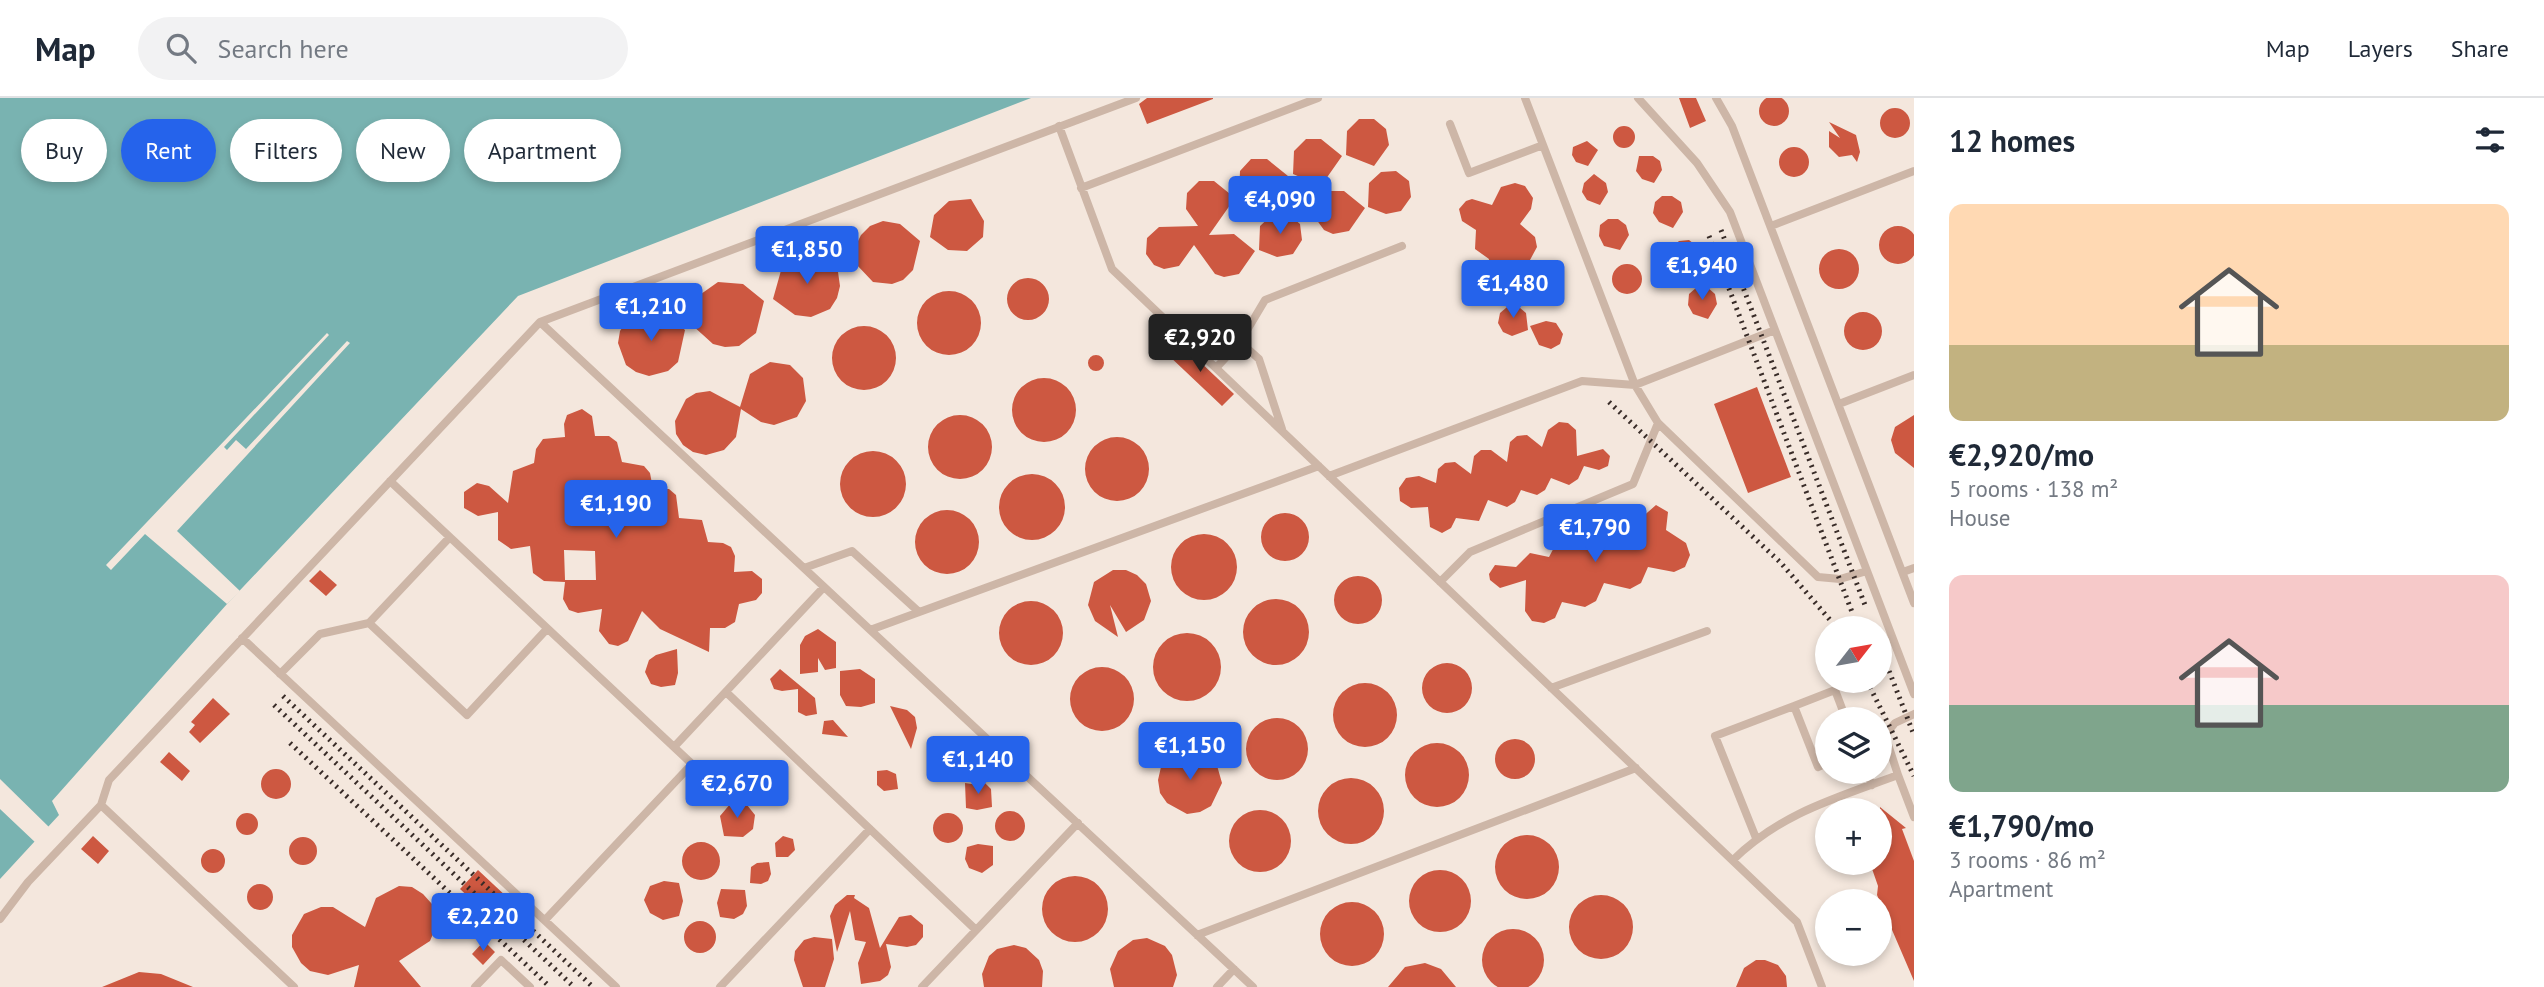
<!DOCTYPE html>
<meta charset="utf-8">
<style>
:root{--surface:#fff;--page:#f2f2f3;--text:#1f2937;--muted:#747a83;--line:#e0e1e3;--accent:#2563eb}
body{margin:0;font-family:"PT Sans",sans-serif;background:var(--page);color:var(--text);height:100vh;display:flex;flex-direction:column;font-size:26px;white-space:nowrap}
*{box-sizing:border-box;margin:0}
p{font-size:23px;color:var(--muted)}
.icon{flex:none;width:38px;height:38px;fill:none;stroke:currentColor;stroke-width:2;stroke-linecap:round;stroke-linejoin:round}
.map{position:relative;flex:1;overflow:hidden}
.sheet{display:flex;flex-direction:column;background:var(--surface);width:630px}
.sheet>*{flex:none}
.top-card{position:absolute;left:21px;top:21px;width:665px;height:63px;display:flex;gap:14px}
.needle{width:46px;rotate:59deg}
.tools{position:absolute;left:1815px;top:518px;display:grid;gap:14px}
.tools a{display:grid;place-items:center;width:77px;height:77px;border-radius:50%;background:var(--surface);box-shadow:0 4px 10px #0003;font-size:35px}
.price{position:absolute;translate:-50% -60px;padding:0 16px;border-radius:7px;background:var(--accent);color:#fff;font-size:23px;line-height:46px;filter:drop-shadow(0 2px 4px #0008)}
.price::after{content:'';position:absolute;left:50%;top:42px;width:21px;height:16px;margin-left:-10px;background:inherit;clip-path:polygon(0 0,100% 0,50% 100%)}
.price.selected{background:#222;color:#fff}
ul{padding:0;list-style:none}
li{display:grid;align-content:center;gap:14px;height:371px;padding:0 35px}
li span{display:grid;place-items:center;height:217px;border-radius:14px;color:#555}
li>.icon{margin-inline-start:auto}
span .icon{width:126px;height:126px;fill:#fffc;stroke-width:1}
li b{font-size:30px}
h2{display:flex;justify-content:space-between;align-items:center;height:84px;padding:0 35px;font-size:30px}
.chip{padding:0 24px;border-radius:32px;background:var(--surface);box-shadow:0 4px 10px #0003;font-size:24px;line-height:63px}
.chip.selected{background:var(--accent);color:#fff}
header{display:flex;align-items:center;gap:42px;box-sizing:border-box;height:98px;padding:0 35px;background:var(--surface);border-bottom:2px solid var(--line)}
header strong{font-size:33px}
nav{display:flex;gap:38px;margin-inline-start:auto;font-size:24px}
.search{width:490px;height:63px;background:var(--page);display:flex;align-items:center;gap:18px;box-sizing:border-box;padding:0 24px;border-radius:38px;color:var(--muted);font-size:26px}
main{display:flex;flex:1;min-height:0}
.map>svg:first-child{display:block}
</style>
<header>
<strong>Map</strong>
<div class="search"><svg class="icon" aria-label="search" viewBox="0 0 24 24"><circle cx="10" cy="10" r="6"/><path d="M15 15l6 6"/></svg>Search here</div>
<nav><a>Map</a><a>Layers</a><a>Share</a></nav>
</header>
<main>
<div class="map">
<svg width="1914" height="889" viewBox="0 0 1914 889">
<rect width="100%" height="100%" fill="#f4e7dd"/>
<path fill="#79b3b1" d="M0,0H1031L518,198L227,506L52,703L59,717L0,781Z"/>
<path fill="#f4e7dd" d="M327,235L329,237L224,349L227,352L236,342L246,351L347,243L350,245L177,433L240,493L227,506L145,436L111,472L106,467Z
M0,681L51,731L37,746L0,711Z"/>
<path fill="#cd5841" fill-rule="evenodd" d="M1759 13a15 15 0 1 1 30 0a15 15 0 1 1-30 0Z
M1147,0H1213V1L1147,26L1139,6Z
M1679,0H1696L1706,23L1690,30Z
M1880 25a15 15 0 1 1 30 0a15 15 0 1 1-30 0Z
M1359,21H1374L1386,31L1389,47L1374,68L1346,57L1347,33Z
M1829,24L1856,37L1860,54L1857,64L1852,57L1839,59L1829,49V33L1840,40Z
M1613 39a11 11 0 1 1 22 0a11 11 0 1 1-22 0Z
M1306,41H1321L1342,58L1321,88L1293,76L1294,53Z
M1587,43L1598,52L1588,68L1576,64L1572,57L1573,49Z
M1779 64a15 15 0 1 1 30 0a15 15 0 1 1-30 0Z
M1639,58H1653L1660,63L1662,72L1654,85L1642,81L1636,73Z
M1251,61H1267L1288,78L1267,108L1239,97L1240,73Z
M1396,73L1409,83L1411,99L1401,113L1386,116L1368,109L1369,85L1381,74Z
M1594,76L1606,85L1608,94L1600,107L1587,102L1582,94L1584,85Z
M1199,83H1214L1235,100L1209,137L1234,136L1255,153L1239,176L1224,179L1215,176L1194,147L1179,168L1164,171L1154,167L1146,156L1147,140L1159,129L1198,128L1186,111L1187,95Z
M1515,85L1525,88L1533,100L1531,111L1520,126L1535,139L1537,149L1530,162L1542,180L1493,186L1486,178L1489,161L1475,151L1476,132L1462,123L1459,111L1466,103L1472,101L1492,107L1501,89Z
M1328,93H1344L1365,110L1349,133L1333,136L1324,132L1316,121V105Z
M1662,98H1672L1681,104L1683,114L1673,130L1659,124L1653,115L1655,104Z
M971,101L984,123L983,139L967,153L948,152L930,139L934,117L949,103Z
M1288,116L1300,126L1302,142L1293,156L1277,159L1259,152L1260,128L1272,117Z
M1608,121H1618L1626,127L1629,137L1620,152L1604,148L1599,138L1600,127Z
M883,123L900,126L920,143L913,172L903,182L892,186L873,184L856,166V147L861,137L870,128Z
M1879 147a19 19 0 1 1 38 0a19 19 0 1 1-38 0Z
M1689,142L1698,149L1700,159L1691,174L1676,169L1670,160L1672,149L1679,143Z
M1819 171a20 20 0 1 1 40 0a20 20 0 1 1-40 0Z
M807,156L830,165L838,174L840,188L837,200L830,211L811,219L795,217L773,201L782,169L791,160Z
M1612 181a15 15 0 1 1 30 0a15 15 0 1 1-30 0Z
M1007 201a21 21 0 1 1 42 0a21 21 0 1 1-42 0Z
M718,184L743,186L764,203L756,235L739,248L725,249L713,246L692,227L701,196Z
M1697,189H1707L1715,196L1717,206L1708,221L1693,216L1688,207L1689,196Z
M917 225a32 32 0 1 1 64 0a32 32 0 1 1-64 0Z
M1513,204L1526,215L1528,232L1512,238L1503,234L1498,225L1500,215Z
M650,212L667,217L685,232L678,264L668,273L649,278L636,274L626,267L618,245L620,233L628,221Z
M1844 233a19 19 0 1 1 38 0a19 19 0 1 1-38 0Z
M1546,223L1556,225L1563,236L1560,246L1551,251L1539,247L1530,228Z
M832 260a32 32 0 1 1 64 0a32 32 0 1 1-64 0Z
M1178,243L1234,296L1222,308L1166,255Z
M1088 265a8 8 0 1 1 16 0a8 8 0 1 1-16 0Z
M770,264L790,267L803,280L806,303L797,319L774,327L761,324L741,311L736,339L724,352L706,357L693,354L683,347L676,336L675,323L686,301L696,295L710,293L740,309L750,276Z
M1012 312a32 32 0 1 1 64 0a32 32 0 1 1-64 0Z
M1757,289L1791,379L1748,395L1714,306Z
M582,311L592,318L595,338H609L617,344L622,364L644,368L650,375L653,391H669L676,397L679,420L702,422L708,444L723,445L731,449L735,458L734,474L752,473L762,481V495L756,502L739,506L735,524L725,530H710L709,554L660,531L642,513L628,543L618,548L609,546L599,533L602,511L578,515L569,512L563,501L565,484L544,483L533,475L530,448L511,451L498,442V414L478,418L464,410V394L477,385L489,388L508,405L513,373L534,365L536,351L543,341L565,339L564,326L567,317ZM564,452L595,453L596,482H565Z
M1914,317V370L1895,355L1891,342L1895,329Z
M928 349a32 32 0 1 1 64 0a32 32 0 1 1-64 0Z
M1559,324L1568,325L1576,332L1577,358L1603,351L1610,358L1608,368L1599,372L1584,368L1578,381L1569,387L1551,380L1545,392L1537,397L1521,392L1515,404L1507,409L1488,402L1479,423L1456,420L1451,430L1442,435L1430,429L1428,409L1411,410L1400,403L1399,390L1406,380L1419,378L1436,385L1438,371L1445,365L1455,364L1471,376L1474,358L1481,352H1491L1507,364L1510,344L1517,338L1527,337L1542,349L1548,332Z
M1085 371a32 32 0 1 1 64 0a32 32 0 1 1-64 0Z
M840 386a33 33 0 1 1 66 0a33 33 0 1 1-66 0Z
M999 409a33 33 0 1 1 66 0a33 33 0 1 1-66 0Z
M1656,407L1668,414L1666,432L1686,445L1690,457L1685,469L1674,474L1648,469L1641,485L1630,491L1604,485L1596,503L1585,509L1562,504L1555,520L1544,525L1532,523L1525,513L1526,482L1500,490L1490,482L1489,476L1495,467L1516,469L1530,455L1549,459L1558,442L1579,445L1586,433L1594,428L1612,434L1621,418L1640,421Z
M915 444a32 32 0 1 1 64 0a32 32 0 1 1-64 0Z
M1261 439a24 24 0 1 1 48 0a24 24 0 1 1-48 0Z
M1171 469a33 33 0 1 1 66 0a33 33 0 1 1-66 0Z
M320,472L337,487L326,498L309,483Z
M1113,472H1126L1137,477L1146,486L1151,503L1144,522L1126,534L1110,507L1118,539L1095,523L1088,507L1094,484Z
M1334 502a24 24 0 1 1 48 0a24 24 0 1 1-48 0Z
M1243 534a33 33 0 1 1 66 0a33 33 0 1 1-66 0Z
M999 535a32 32 0 1 1 64 0a32 32 0 1 1-64 0Z
M818,531L836,544V570L825,572L818,560V574L800,576V547L805,538Z
M1153 569a34 34 0 1 1 68 0a34 34 0 1 1-68 0Z
M677,551L678,575L675,587L661,589L651,586L645,574L649,562L656,557Z
M1422 590a25 25 0 1 1 50 0a25 25 0 1 1-50 0Z
M1070 601a32 32 0 1 1 64 0a32 32 0 1 1-64 0Z
M780,571L815,600L817,616L806,618L798,614V591L782,593L774,591L770,581Z
M860,571L875,581V605L861,609L846,608L840,597V573Z
M1333 617a32 32 0 1 1 64 0a32 32 0 1 1-64 0Z
M213,600L230,616L200,645L189,634L195,627L191,624Z
M890,608L907,612L915,619L917,630L911,651Z
M1246 651a31 31 0 1 1 62 0a31 31 0 1 1-62 0Z
M833,622L848,639L822,636L824,623Z
M1495 661a20 20 0 1 1 40 0a20 20 0 1 1-40 0Z
M1405 677a32 32 0 1 1 64 0a32 32 0 1 1-64 0Z
M1194,652L1206,656L1216,664L1222,685L1211,708L1200,714L1187,716L1167,705L1160,695L1158,682L1161,669L1170,666L1169,660L1180,653Z
M169,654L190,673L182,683L160,664Z
M261 686a15 15 0 1 1 30 0a15 15 0 1 1-30 0Z
M887,672L896,676L898,691L884,693L877,687V673Z
M980,680L991,691L992,709L977,712L966,710L965,685L978,687Z
M1318 713a33 33 0 1 1 66 0a33 33 0 1 1-66 0Z
M731,705L747,707L755,717L753,731L743,739L724,738L720,718Z
M1880,709L1906,730L1902,731L1914,763V883L1877,797L1878,788L1870,765H1880Z
M1229 743a31 31 0 1 1 62 0a31 31 0 1 1-62 0Z
M995 728a15 15 0 1 1 30 0a15 15 0 1 1-30 0Z
M236 726a11 11 0 1 1 22 0a11 11 0 1 1-22 0Z
M933 730a15 15 0 1 1 30 0a15 15 0 1 1-30 0Z
M1495 769a32 32 0 1 1 64 0a32 32 0 1 1-64 0Z
M93,738L109,753L98,766L81,751Z
M783,738L793,741L795,752L788,759H776L775,745Z
M289 753a14 14 0 1 1 28 0a14 14 0 1 1-28 0Z
M682 763a19 19 0 1 1 38 0a19 19 0 1 1-38 0Z
M978,746L993,748V767L982,775L969,770L965,761L967,749Z
M201 763a12 12 0 1 1 24 0a12 12 0 1 1-24 0Z
M769,764L771,776L768,783L761,786L750,785L751,769L757,765Z
M1409 803a31 31 0 1 1 62 0a31 31 0 1 1-62 0Z
M478,772L508,800L504,804L510,811L501,820L494,814L490,819L460,791Z
M1042 811a33 33 0 1 1 66 0a33 33 0 1 1-66 0Z
M664,783L679,785L683,803L679,818L663,822L650,815L644,802L650,788Z
M247 799a13 13 0 1 1 26 0a13 13 0 1 1-26 0Z
M399,788L412,789L423,796L432,806L436,818L435,831L430,843L399,863L421,889H354L359,867L328,877L310,873L301,865L292,849V837L304,816L321,809H333L365,829L376,800Z
M721,791L745,792L747,808L743,816L734,821L720,819L717,805Z
M847,797H855L854,800L869,810L880,850L899,819L911,817L923,827V839L916,847L907,849L886,846L891,869L888,877L880,883L861,886L858,865L866,844L855,842L850,813L837,854L830,818L835,807Z
M1569 829a32 32 0 1 1 64 0a32 32 0 1 1-64 0Z
M1320 836a32 32 0 1 1 64 0a32 32 0 1 1-64 0Z
M684 839a16 16 0 1 1 32 0a16 16 0 1 1-32 0Z
M1482 862a31 31 0 1 1 62 0a31 31 0 1 1-62 0Z
M814,839L832,841L834,861L825,889H803L794,862L795,853L804,842Z
M1147,840L1165,848L1172,857L1177,877L1173,889H1114L1110,871L1118,853L1133,842Z
M484,843L495,854L483,867L472,856Z
M1014,847L1026,850L1039,862L1043,873L1042,889H984L982,876L989,858L997,851Z
M1756,862H1765L1778,867L1786,878L1787,889H1736L1744,870Z
M1425,865L1441,871L1456,889H1388L1405,869Z
M139,874L161,876L193,889H102Z"/>
<g fill="none" stroke-linecap="round" stroke-linejoin="round">
<path stroke="#cdb6a7" stroke-width="8" d="M1638,0L1697,65L1730,114L1914,596
M1716,0L1732,28L1914,505
M1450,26L1469,75L1543,47
M1059,28L1112,171L1797,824L1822,889
M1081,90L1318,0
M1771,128L1914,73
M540,224L1253,889
M1240,244L1259,261L1282,331
M1216,270L1240,244L1265,202L1402,148
M1839,306L1914,277
M1658,325L1818,479L1840,481L1867,473
M1329,378L1582,283L1635,287L1775,232
M390,383L692,666L545,822
M449,440L369,525L467,617L546,532
M804,470L852,453L919,514
M1903,474L1914,470
M1440,484L1470,454L1633,386L1658,325L1635,287L1525,0
M870,532L1319,368
M242,540L616,889
M280,576L320,536L369,525
M1551,590L1707,533
M726,594L976,832
M674,649L824,489
M1827,665L1818,669L1794,608L1835,592L1846,621
M1866,674L1872,687
M1898,677L1885,637L1895,625L1914,616
M101,707L294,889
M1756,740L1715,638L1794,608
M1733,762C1781,715 1836,700 1898,677L1914,719
M0,821L28,784L101,707L109,682L540,224L1136,0
M1197,837L1636,670
M475,889L501,862L530,889
M720,889L870,731
M922,889L1078,725
M1217,889L1234,871"/>
<path stroke="#392c28" stroke-width="5" stroke-dasharray="2 5" stroke-linecap="butt" d="M1721,132L1865,507
M1709,138L1852,514
M1609,304L1781,465L1837,530
M1884,560L1914,637
M1867,583L1914,678
M283,598L593,889
M274,607L574,889
M290,645L550,889"/>
</g>
</svg>
<div class="tools">
<a><svg class="needle" viewBox="-14 -14 28 28"><path d="M0-13l5 13h-10z" fill="#e53935"/><path d="M0 13l5-13h-10z" fill="#747a83"/></svg></a>
<a><svg class="icon" aria-label="layers" viewBox="0 0 24 24"><path d="M12 4l9 5-9 5-9-5zM3 14l9 5 9-5"/></svg></a>
<a>+</a>
<a>−</a>
</div>
<b class="price" style="left:1280px;top:138px">€4,090</b>
<b class="price" style="left:807px;top:188px">€1,850</b>
<b class="price" style="left:1702px;top:204px">€1,940</b>
<b class="price" style="left:1513px;top:222px">€1,480</b>
<b class="price" style="left:651px;top:245px">€1,210</b>
<b class="price selected" style="left:1200px;top:276px">€2,920</b>
<b class="price" style="left:616px;top:442px">€1,190</b>
<b class="price" style="left:1595px;top:466px">€1,790</b>
<b class="price" style="left:1190px;top:684px">€1,150</b>
<b class="price" style="left:978px;top:698px">€1,140</b>
<b class="price" style="left:737px;top:722px">€2,670</b>
<b class="price" style="left:483px;top:855px">€2,220</b>
<div class="top-card">
<a class="chip">Buy</a>
<a class="chip selected">Rent</a>
<a class="chip">Filters</a>
<a class="chip">New</a>
<a class="chip">Apartment</a>
</div>
</div>
<section class="sheet">
<h2>12 homes<svg class="icon" aria-label="filters" viewBox="0 0 24 24"><path d="M4 7h16M4 17h16"/><circle cx="9" cy="7" r="2"/><circle cx="15" cy="17" r="2"/></svg></h2>
<ul>
<li><span style="background:linear-gradient(#ffd9b3 65%,#c2b280 0)"><svg class="icon" aria-label="home" viewBox="0 0 24 24"><path d="M3 11l9-7 9 7M6 9v11h12V9"/></svg></span><div><b>€2,920/mo</b><p>5 rooms · 138 m²</p><p>House</p></div></li>
<li><span style="background:linear-gradient(#f6c9c9 60%,#7fa58c 0)"><svg class="icon" aria-label="home" viewBox="0 0 24 24"><path d="M3 11l9-7 9 7M6 9v11h12V9"/></svg></span><div><b>€1,790/mo</b><p>3 rooms · 86 m²</p><p>Apartment</p></div></li>
</ul>
</section>
</main>
